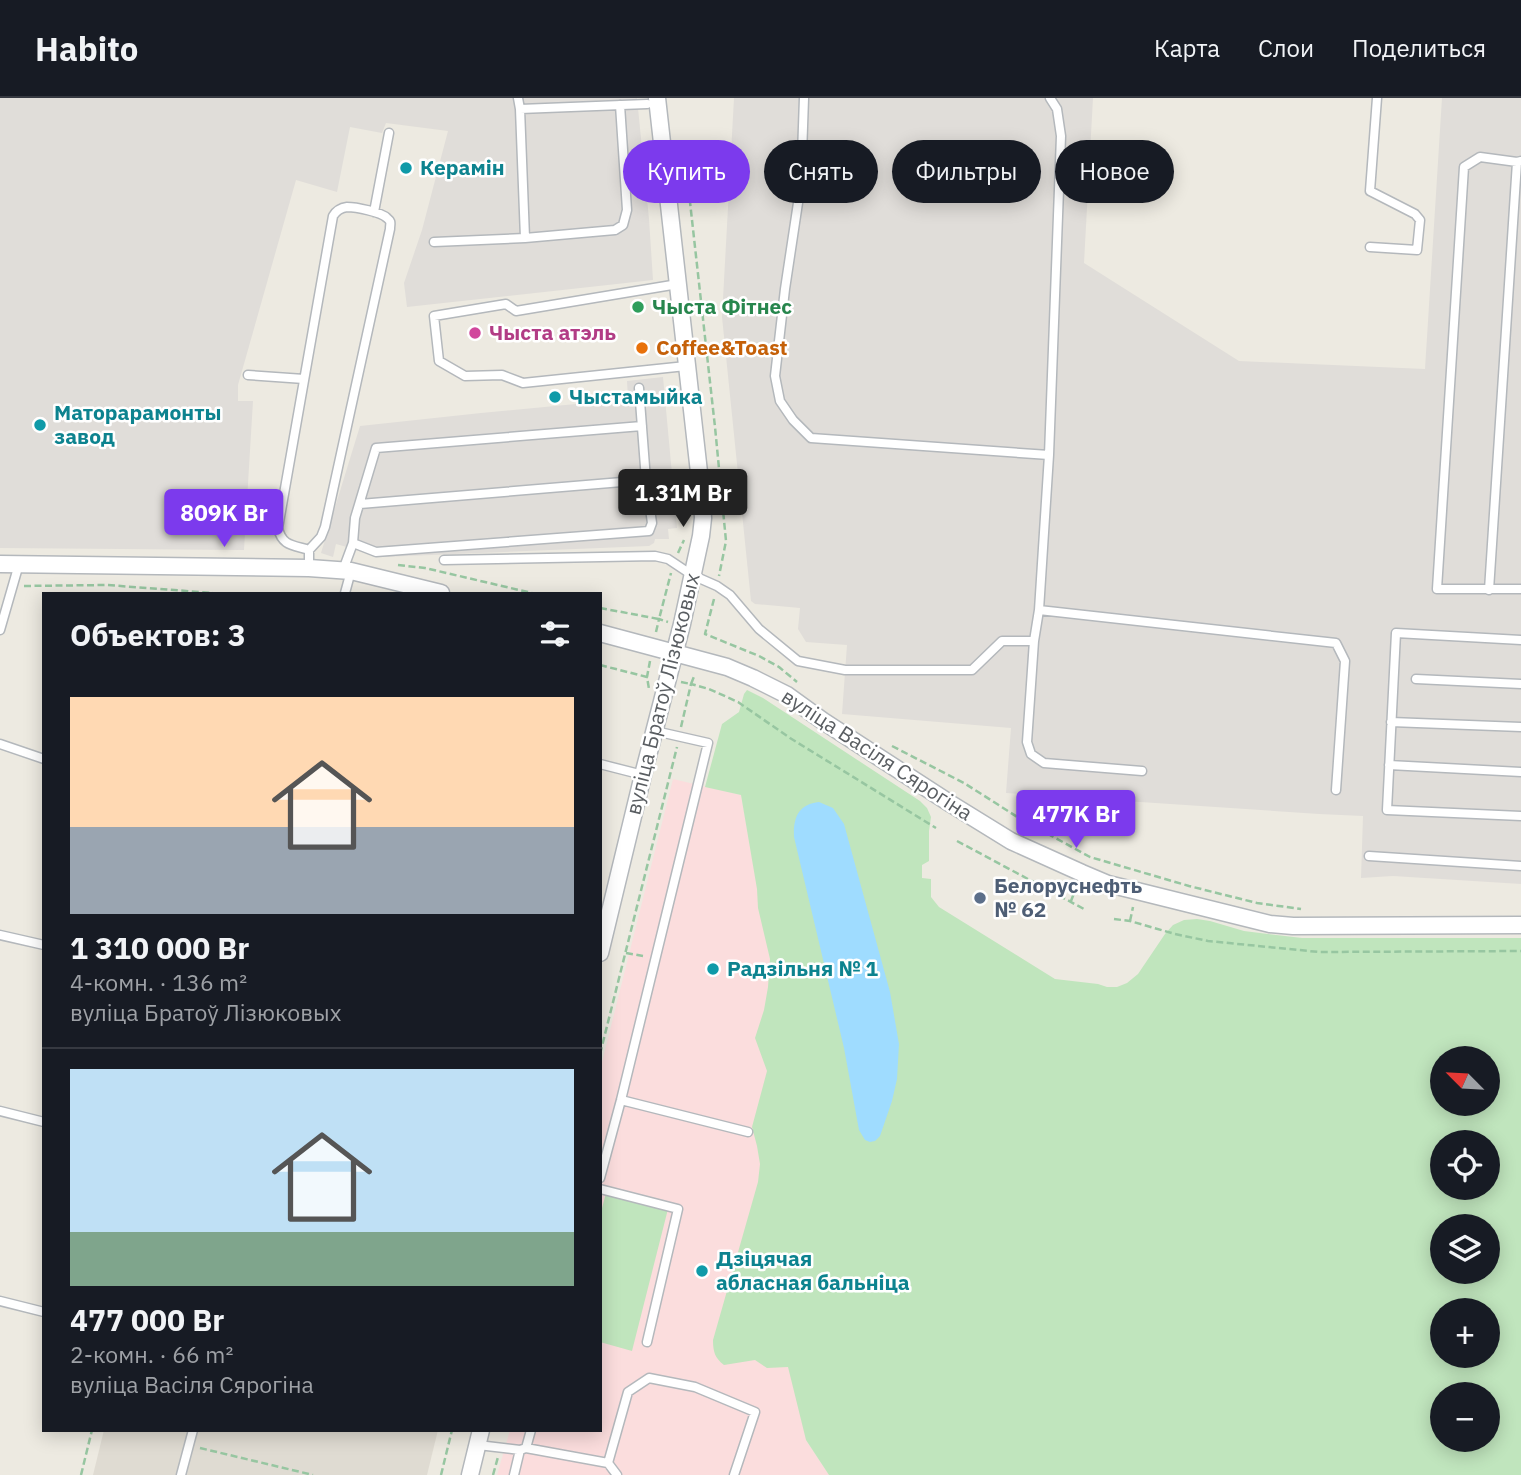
<!DOCTYPE html>
<html lang="ru">
<meta charset="utf-8">
<style>
:root{--surface:#171b24;--page:#20242c;--text:#f1f3f6;--muted:#9ea1a6;--line:#363941;--accent:#7c3aed}
body{margin:0;font-family:"IBM Plex Sans",sans-serif;background:var(--page);color:var(--text);height:100vh;display:flex;flex-direction:column;font-size:26px;white-space:nowrap}
*{box-sizing:border-box;margin:0}
p{font-size:23px;color:var(--muted)}
.icon{flex:none;width:38px;height:38px;fill:none;stroke:currentColor;stroke-width:2;stroke-linecap:round;stroke-linejoin:round}
.map{position:relative;flex:1;overflow:hidden}
.side{position:absolute;left:42px;top:494px;width:560px;height:840px;display:flex;flex-direction:column;background:var(--surface);border-radius:0px;box-shadow:0 4px 18px #0003}
.side>*{flex:none}
.hud{position:absolute;left:623px;top:42px;width:665px;height:63px;display:flex;gap:14px}
.needle{width:46px;rotate:294deg}
.fabs{position:absolute;left:1430px;top:948px;display:grid;gap:14px}
.fabs a{display:grid;place-items:center;width:70px;height:70px;border-radius:50%;background:var(--surface);box-shadow:0 4px 18px #0003;font-size:35px}
.price{position:absolute;translate:-50% -60px;padding:0 16px;border-radius:7px;background:var(--accent);color:#fff;font-size:23px;line-height:46px;filter:drop-shadow(0 2px 4px #0008)}
.price::after{content:'';position:absolute;left:50%;top:42px;width:21px;height:16px;margin-left:-10px;background:inherit;clip-path:polygon(0 0,100% 0,50% 100%)}
.price.current{background:#222;color:#fff}
ul{padding:0;list-style:none}
li{display:grid;align-content:center;gap:14px;height:371px;padding:0 28px}
li+li{border-top:2px solid var(--line)}
li span{display:grid;place-items:center;height:217px;border-radius:0px;color:#555}
li>.icon{margin-inline-start:auto}
span .icon{width:126px;height:126px;fill:#fffc;stroke-width:1}
li b{font-size:30px}
h2{display:flex;justify-content:space-between;align-items:center;height:84px;padding:0 28px;font-size:30px}
.pill{padding:0 24px;border-radius:32px;background:var(--surface);box-shadow:0 4px 18px #0003;font-size:24px;line-height:63px}
.pill.current{background:var(--accent);color:#fff}
header{display:flex;align-items:center;gap:42px;box-sizing:border-box;height:98px;padding:0 35px;background:var(--surface);border-bottom:2px solid var(--line)}
header strong{font-size:33px}
nav{display:flex;gap:38px;margin-inline-start:auto;font-size:24px}
.map>svg:first-child{display:block}
</style>
<header>
<strong>Habito</strong>
<nav><a>Карта</a><a>Слои</a><a>Поделиться</a></nav>
</header>
<div class="map">
<svg width="1521" height="1377" viewBox="0 0 1521 1377">
<rect width="100%" height="100%" fill="#edeae1"/>
<path fill="#e0ddd9" d="M0,0H637L649,121L653,182L407,209L404,185L422,132L448,33L386,25L382,35L350,29L337,94L296,82L238,287V303H253L244,452L0,450Z
M734,0H1093L1084,165L1239,263L1425,271L1442,0H1521V786L1393,778L1361,780L1363,718L1319,716L1006,695L1011,630L842,616L847,547L806,544L798,531L800,510L755,506L751,503L722,219Z
M663,279L677,430L668,431L669,441H655L654,445L649,448L383,459L336,446L333,459L321,455L360,328L481,315L628,301L627,283Z"/>
<path fill="#dfdbd2" d="M104,1332H438L427,1377H93Z"/>
<path fill="#fbdddd" d="M673,681L741,697L800,1033L806,1342L829,1377H497L510,1332H600V972Z"/>
<path fill="#c0e5bd" fill-rule="evenodd" d="M747,592L763,600L920,703L927,710L931,719L929,733V763L922,767V780L931,781V799L939,809L1055,881L1098,886L1107,889H1117L1127,885L1138,876L1165,836L1173,827L1184,822L1197,821L1210,823L1244,833L1302,840H1521V1377H829L806,1342L788,1269L767,1270L755,1262L724,1267C715,1260 713,1254 713,1242L758,1084L760,1066L757,1048L752,1029L767,973L755,940L764,912L768,889L770,861L758,810L757,791L741,697L705,689L722,626L739,614L744,596ZM1442,961H1488V1006H1442ZM1442,1045H1488V1090H1442ZM1442,1129H1488V1174H1442ZM1442,1213H1488V1258H1442ZM1442,1297H1488V1342H1442Z
M606,1095L668,1111L632,1253L600,1244V1118Z"/>
<path fill="#9fdcff" d="M819,704L833,710L844,726L890,894L899,946L897,981L892,1003L880,1038L875,1043L870,1044L865,1042L859,1032L844,950L794,739C793,719 799,706 819,704Z"/>
<g fill="none" stroke-linecap="round" stroke-linejoin="round">
<g stroke="#b4b8bc" stroke-width="11">
<path id="service" d="M518,0L520,11
M804,0L801,85L785,191L775,278L780,303L793,322L811,340L1049,357L1061,38L1057,11L1050,0
M1521,63L1517,64L1480,59L1464,69L1437,491H1521
M374,114L389,35
M525,140L615,132L623,127L627,112L620,7
M434,144L525,140L520,11L647,6
M1370,149L1417,152L1420,122L1415,116L1370,93L1377,0
M678,186L516,213L506,206L434,218L439,263L465,278L502,277L523,285L686,268
M248,277L304,281
M1049,357L1039,512L1336,545L1345,563L1336,692
M360,406L646,382
M353,445L355,420L376,350L642,328
M309,452C293,447 282,448 278,430L333,118C336,113 340,110 347,109C356,109 381,114 387,120C392,124 390,125 390,131L325,429L321,439L309,452V470
M444,462L655,458L668,461L692,477L717,488L730,497L759,531L798,563L845,572H972L1002,543H1034
M343,472L353,445L376,454L649,433L652,425L646,382L639,290
M1489,492L1517,64
M345,495L351,473
M1039,512L1034,543L1027,644L1031,656L1044,665L1142,673
M0,532L19,466
M1521,542L1396,535L1387,712L1521,718
M1416,581L1521,586
M1391,624L1521,629
M0,646L44,661
M600,666L643,677
M1389,667L1521,674
M1369,758L1521,768
M0,837L44,847
M621,1002L748,1034
M0,1013L44,1024
M600,1080L621,1002L708,645L655,633
M600,1091L678,1111L647,1244
M0,1203L44,1214
M478,1347L520,1352L526,1350L608,1365L628,1294L649,1280L695,1289L755,1314L734,1377
M526,1350L531,1332
M608,1365L617,1377
M181,1377L193,1332
M514,1377L520,1352"/>
</g>
<g stroke="#b4b8bc" stroke-width="19">
<path id="minor" d="M0,466L309,470L351,473L441,495
M600,535L727,569L753,580L787,597L823,623L951,706L1011,743L1082,775L1108,786L1137,793L1270,826L1293,828L1521,827
M600,855L643,677L682,526L701,438L703,420L702,401L657,0
M470,1377L481,1332"/>
</g>
<path stroke="#97c6a1" stroke-width="2.5" stroke-dasharray="7 3.5" stroke-linecap="butt" d="M691,70L688,86L715,329L726,443L719,478
M678,455L684,442
M398,467L425,470L532,495
M24,488L107,487L213,495
M714,501L705,536L759,558L779,569L797,584
M600,510L659,521L671,475
M656,534L659,521L668,524
M600,567L647,579L649,591
M648,579H647L650,563
M681,584L691,586L695,576
M681,629L691,586L709,591L738,604L790,640L936,730
M892,648L964,685L1019,720L1090,759L1189,788L1257,805L1301,811
M957,743L1084,811
M1071,803L1076,790
M1114,821L1130,823L1175,836L1208,843L1319,854L1521,853
M1130,823L1133,809
M626,855L643,858
M600,956L677,649
M200,1350L313,1377
M81,1377L92,1332
M441,1377L452,1332
M493,1377L498,1359"/>
<use href="#service" stroke="#fff" stroke-width="8"/>
<use href="#minor" stroke="#fff" stroke-width="16"/>
</g>
<g fill="#0f9aa8" stroke="#fff" stroke-width="2.5">
<circle cx="406" cy="70" r="7"/>
<circle cx="555" cy="299" r="7"/>
<circle cx="40" cy="327" r="7"/>
<circle cx="713" cy="871" r="7"/>
<circle cx="702" cy="1173" r="7"/>
</g>
<circle fill="#2e9e5b" stroke="#fff" stroke-width="2.5" cx="638" cy="209" r="7"/>
<circle fill="#d1479c" stroke="#fff" stroke-width="2.5" cx="475" cy="235" r="7"/>
<circle fill="#e8710a" stroke="#fff" stroke-width="2.5" cx="642" cy="250" r="7"/>
<circle fill="#5c6f8a" stroke="#fff" stroke-width="2.5" cx="980" cy="800" r="7"/>
<g text-anchor="middle" stroke-width="5" stroke-linejoin="round" paint-order="stroke">
<g font-size="21" font-weight="bold" fill="#0d838f" stroke="#fff" text-anchor="start">
<text x="420" y="77">Керамін</text>
<text x="569" y="306">Чыстамыйка</text>
<text x="54" y="322">Маторарамонты<tspan x="54" dy="24">завод</tspan></text>
<text x="727" y="878">Радзільня № 1</text>
<text x="716" y="1168">Дзіцячая<tspan x="716" dy="24">абласная бальніца</tspan></text>
</g>
<g font-size="21" font-weight="bold" fill="#27864d" stroke="#fff" text-anchor="start">
<text x="652" y="216">Чыста Фітнес</text>
</g>
<g font-size="21" font-weight="bold" fill="#b23c85" stroke="#fff" text-anchor="start">
<text x="489" y="242">Чыста атэль</text>
</g>
<g font-size="21" font-weight="bold" fill="#c56008" stroke="#fff" text-anchor="start">
<text x="656" y="257">Coffee&amp;Toast</text>
</g>
<g font-size="21" fill="#5a5e62" stroke="#fff">
<text transform="translate(663 596) rotate(-76)" y="7">вуліца Братоў Лізюковых</text>
<text transform="translate(877 657) rotate(33)" y="7">вуліца Васіля Сярогіна</text>
</g>
<g font-size="21" font-weight="bold" fill="#4e5e75" stroke="#fff" text-anchor="start">
<text x="994" y="795">Белоруснефть<tspan x="994" dy="24">№ 62</tspan></text>
</g>
</g>
</svg>
<div class="fabs">
<a><svg class="needle" viewBox="-14 -14 28 28"><path d="M0-13l5 13h-10z" fill="#e53935"/><path d="M0 13l5-13h-10z" fill="#9ea1a6"/></svg></a>
<a><svg class="icon" aria-label="locate" viewBox="0 0 24 24"><circle cx="12" cy="12" r="6"/><path d="M12 2v4M12 18v4M2 12h4M18 12h4"/></svg></a>
<a><svg class="icon" aria-label="layers" viewBox="0 0 24 24"><path d="M12 4l9 5-9 5-9-5zM3 14l9 5 9-5"/></svg></a>
<a>+</a>
<a>−</a>
</div>
<b class="price current" style="left:683px;top:431px">1.31M Br</b>
<b class="price" style="left:224px;top:451px">809K Br</b>
<b class="price" style="left:1076px;top:752px">477K Br</b>
<div class="hud">
<a class="pill current">Купить</a>
<a class="pill">Снять</a>
<a class="pill">Фильтры</a>
<a class="pill">Новое</a>
</div>
<section class="side">
<h2>Объектов: 3<svg class="icon" aria-label="filters" viewBox="0 0 24 24"><path d="M4 7h16M4 17h16"/><circle cx="9" cy="7" r="2"/><circle cx="15" cy="17" r="2"/></svg></h2>
<ul>
<li><span style="background:linear-gradient(#ffd9b3 60%,#9aa5b1 0)"><svg class="icon" aria-label="home" viewBox="0 0 24 24"><path d="M3 11l9-7 9 7M6 9v11h12V9"/></svg></span><div><b>1 310 000 Br</b><p>4-комн. · 136 m²</p><p>вуліца Братоў Лізюковых</p></div></li>
<li><span style="background:linear-gradient(#bfe0f5 75%,#7fa58c 0)"><svg class="icon" aria-label="home" viewBox="0 0 24 24"><path d="M3 11l9-7 9 7M6 9v11h12V9"/></svg></span><div><b>477 000 Br</b><p>2-комн. · 66 m²</p><p>вуліца Васіля Сярогіна</p></div></li>
</ul>
</section>
</div>
